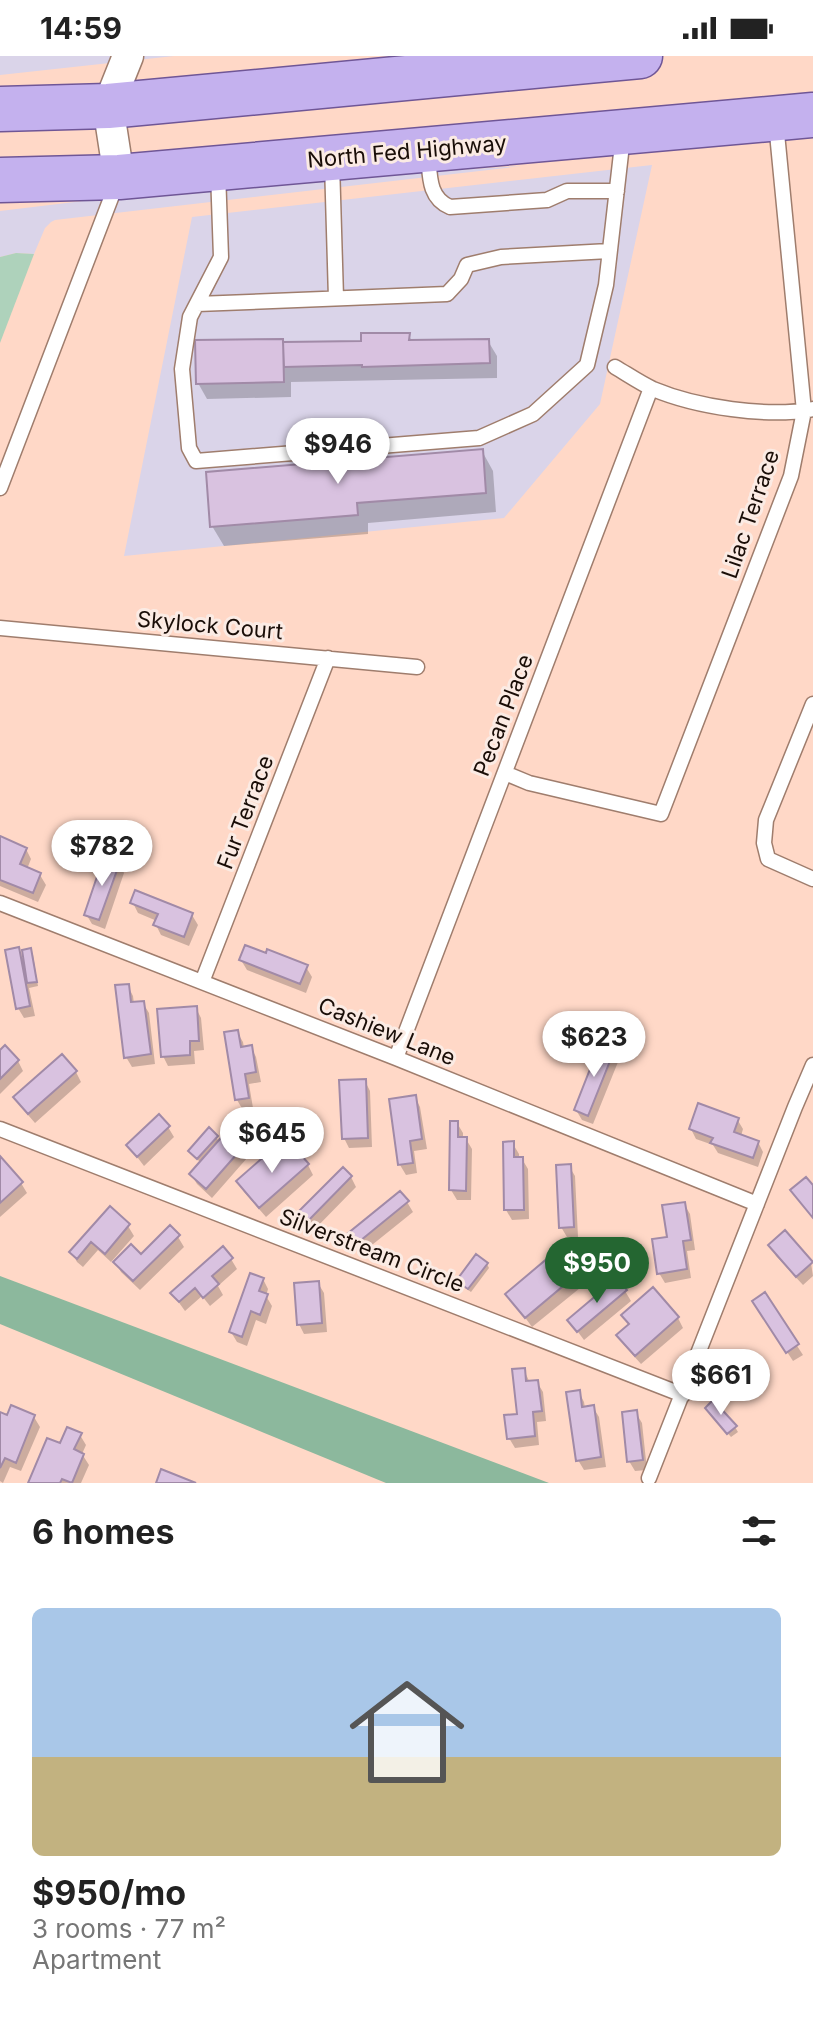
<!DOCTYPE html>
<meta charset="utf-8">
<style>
:root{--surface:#fff;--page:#f2f2f2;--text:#222;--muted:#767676;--accent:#246631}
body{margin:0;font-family:Inter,sans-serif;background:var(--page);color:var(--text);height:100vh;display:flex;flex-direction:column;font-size:30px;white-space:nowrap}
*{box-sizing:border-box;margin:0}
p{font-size:26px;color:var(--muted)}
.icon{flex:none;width:44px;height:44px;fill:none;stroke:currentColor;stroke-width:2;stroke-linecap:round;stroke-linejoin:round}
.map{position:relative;height:1427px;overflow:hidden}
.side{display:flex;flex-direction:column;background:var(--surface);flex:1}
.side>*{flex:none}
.price{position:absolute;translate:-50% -68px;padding:0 18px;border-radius:28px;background:#fff;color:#222;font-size:26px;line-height:52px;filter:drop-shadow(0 2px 4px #0008)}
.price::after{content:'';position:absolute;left:50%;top:48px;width:24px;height:18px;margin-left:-12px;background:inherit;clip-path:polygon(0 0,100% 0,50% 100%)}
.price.current{background:var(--accent);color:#fff}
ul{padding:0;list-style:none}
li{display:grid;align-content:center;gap:16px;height:424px;padding:0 32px}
li span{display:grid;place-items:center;height:248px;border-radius:12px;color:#555}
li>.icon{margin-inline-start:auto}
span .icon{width:144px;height:144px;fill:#fffc;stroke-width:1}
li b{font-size:34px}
h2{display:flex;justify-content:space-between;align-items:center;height:96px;padding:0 32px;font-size:34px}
.status{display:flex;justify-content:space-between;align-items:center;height:56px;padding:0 40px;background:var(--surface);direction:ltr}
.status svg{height:22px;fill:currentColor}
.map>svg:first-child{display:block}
</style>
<div class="status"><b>14:59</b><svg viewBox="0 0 49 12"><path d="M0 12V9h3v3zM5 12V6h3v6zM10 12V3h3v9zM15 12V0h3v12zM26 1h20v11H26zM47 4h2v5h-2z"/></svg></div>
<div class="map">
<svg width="813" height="1427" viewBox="0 0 813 1427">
<rect width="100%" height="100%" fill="#ffd8c7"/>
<path fill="#dad4e9" d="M0,0H174L0,19Z
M652,109L600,348L504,462L124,500L192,161Z
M522,110L55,164L51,166L45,172L34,198L16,197L0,201V155L232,127Z"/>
<path fill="#aed2bb" d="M16,197L34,198L0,287V201Z"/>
<path fill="#8cb89d" d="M0,1220L549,1427H386L0,1268Z"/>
<path fill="#0003" d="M408,279L413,286L488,285L497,300V322L291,326V341L207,343L198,327L284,288L363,287Z
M482,395L493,415L496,456L368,467V478L224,490L212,470Z
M0,782L26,793L31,803L27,813L40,819L46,829L38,846L0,830Z
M119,807L124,817L105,873L92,868L86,858Z
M133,847L192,859L198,869L189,890L161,879L156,869L157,865L138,857Z
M18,894L25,906L30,895L33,899L38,930L29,932L35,960L24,962L18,952Z
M241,904L306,911L312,921L306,937L247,914Z
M128,930L133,940L134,948L143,947L149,957L155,1008L132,1011L126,1001Z
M196,952L201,962L204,994L194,995L195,1008L168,1010L163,1000Z
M237,976L243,986L244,992L251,991L256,1001L261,1026L249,1028L253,1052L243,1054L237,1044Z
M613,996L618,1006L593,1068L582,1064L576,1054L593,1010L591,1006Z
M0,997L18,1005L23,1015L0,1038Z
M76,1016L81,1026L35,1067L22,1052L16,1042Z
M365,1025L370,1035L372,1091L349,1092L344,1082Z
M415,1041L420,1051L427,1093L414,1095L417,1117L406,1119L400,1109Z
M737,1063L743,1073L741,1080L758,1086L763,1096L758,1111L718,1097L713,1089L696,1083L691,1073Z
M457,1067L463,1077V1083H466L472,1093L471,1144H457L451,1134Z
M168,1071L174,1081L144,1110L128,1089Z
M216,1081L219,1086L242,1091L248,1101L212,1142L197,1128L191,1118L201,1107L193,1099Z
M513,1088L519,1098V1103H522L528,1113L529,1163L512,1164L506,1154Z
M0,1103L21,1127L27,1137L0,1161Z
M308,1109L313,1119L266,1161L244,1136L238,1126Z
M569,1110L575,1120L578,1181H567L561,1171Z
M343,1114L351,1121L356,1131L311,1177L303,1169L297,1159Z
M407,1146L413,1156L362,1197L355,1189Z
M684,1148L690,1158L695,1194L687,1195L691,1222L665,1227L659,1217L669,1182Z
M110,1153L128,1170L134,1180L111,1206L98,1194L83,1211L77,1206L72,1196Z
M178,1181L184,1191L140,1234L121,1216L115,1205L140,1201Z
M771,1190L811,1207L813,1220L803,1229L776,1200Z
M555,1199L574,1222L580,1232L532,1271L508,1238Z
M231,1203L237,1213L218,1230L223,1239L210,1250L202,1240L185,1255L172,1237Z
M487,1208L489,1212L471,1236L461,1229L458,1225Z
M263,1223L268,1233L266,1240L272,1250L266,1268L256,1264L247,1290L237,1286L231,1276Z
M318,1227L324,1237L327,1276L304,1278L299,1268Z
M625,1235L631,1245L584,1284L569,1264Z
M764,1239L803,1299L793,1305L761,1256Z
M624,1260L678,1262L683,1272L641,1308L624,1289L619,1279L629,1270Z
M524,1314L530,1327L537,1326L543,1336L546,1365L537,1366L539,1389L515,1392L509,1382L519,1360Z
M579,1336L584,1346L585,1352L593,1351L599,1361L606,1411L584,1414L578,1404Z
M636,1357L642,1367L647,1414L635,1415L629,1405Z
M710,1357L735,1371L738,1376L731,1381Z
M0,1358L8,1362L34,1361L40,1371L21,1415L10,1411L3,1427L0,1425Z
M80,1379L86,1389L82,1398L89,1409L81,1427H30L61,1390Z"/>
<path fill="#d9c2e0" stroke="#a18aa7" stroke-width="2" d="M361,277H410L409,284L489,283L490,307L362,311V309L284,311L283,286L361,285Z
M283,283L284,326L196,328L195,284Z
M483,393L486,437L357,447L358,459L210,471L206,416Z
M0,780L27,792L20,808L41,817L33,837L0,824Z
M104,800L120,806L99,864L84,859Z
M135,834L193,857L184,881L153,869L158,858L130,847Z
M245,889L266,897L267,893L308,909L300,928L239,904Z
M19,891L30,950L16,953L5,894Z
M31,892L37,926L27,927L22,894Z
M129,928L131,946L144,945L151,998L124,1002L115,929Z
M197,950L199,985H190V999L161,1001L157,953Z
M238,974L241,991L252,989L256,1016L245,1018L249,1042L235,1044L224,976Z
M596,988L614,995L588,1060L574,1054L592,1008L588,1006Z
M5,989L19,1004L0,1023V994Z
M62,998L77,1015L28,1058L13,1041Z
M366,1023L368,1082L342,1083L339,1024Z
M416,1039L422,1083L410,1085L413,1107L398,1109L389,1043Z
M698,1047L739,1062L734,1076L759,1085L753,1102L710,1087L713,1082L689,1073Z
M159,1058L170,1070L137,1101L126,1089Z
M450,1065H458V1081H467L466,1135L449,1134Z
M209,1071L218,1080L197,1103L188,1095Z
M227,1075L244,1090L206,1133L189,1118Z
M514,1085V1101H523L524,1154H504L503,1086Z
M292,1089L309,1108L259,1152L236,1125L268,1097L275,1104Z
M0,1100L23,1126L0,1147Z
M571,1108L574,1171L559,1172L556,1109Z
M343,1111L352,1120L304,1169L295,1159Z
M806,1121L813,1129V1162L790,1134Z
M400,1135L409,1145L355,1189L347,1178Z
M685,1146L691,1184L683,1185L687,1213L657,1218L652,1183L667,1181L662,1149Z
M110,1150L130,1168L105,1198L91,1186L77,1203L69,1196Z
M170,1169L180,1179L133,1225L113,1206L131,1188L141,1198Z
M785,1174L813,1206L796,1221L768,1189Z
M223,1190L233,1202L212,1220L219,1228L203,1242L195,1232L179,1246L170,1237Z
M555,1196L575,1220L525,1262L505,1238Z
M476,1198L488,1207L468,1233L456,1225Z
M250,1217L264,1222L259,1235L268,1238L260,1259L251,1255L242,1281L229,1276Z
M617,1222L627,1234L577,1276L567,1264Z
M319,1225L322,1267L297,1269L294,1227Z
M653,1231L679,1261L635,1300L616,1279L629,1268L621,1259Z
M765,1236L799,1288L786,1297L752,1245Z
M525,1312L526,1325L538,1324L542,1355L533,1356L535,1380L507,1383L504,1359L517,1358L512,1313Z
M580,1334L582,1351L594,1349L601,1401L576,1405L566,1336Z
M713,1344L737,1370L727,1378L705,1352Z
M11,1349L35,1359L16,1407L5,1402L0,1412V1356L7,1359Z
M637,1354L643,1404L627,1406L622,1356Z
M67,1371L82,1377L74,1393L84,1398L72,1427L62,1423L60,1427H28L47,1382L60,1387Z
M161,1413L196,1427H156Z"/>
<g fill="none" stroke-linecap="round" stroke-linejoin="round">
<g stroke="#9f7d6d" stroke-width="17">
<path id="lane" d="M428,98C430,119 428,142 450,151L547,144L567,135H617
M332,107L336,242
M218,116L221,201L190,261L182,313L189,392L196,405L479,382L533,358L587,309L606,229L623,80
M197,248L447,238L461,223L467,209L501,201L609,195
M615,311C627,318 640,327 653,333C696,351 767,362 813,353
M0,432L116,129
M0,572L417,611
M813,648L766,764L764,787L768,803L813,823
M505,717L529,727L661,758L791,420L804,355L776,67
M0,847L396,1002L757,1148
M202,926L328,602
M396,1002L651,332
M0,1073L683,1339
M649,1422L795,1051L813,1009"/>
</g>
<g stroke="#9f7d6d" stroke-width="33">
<path id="street" d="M119,121L108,50L128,0"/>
</g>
<g stroke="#6f5696" stroke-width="47">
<path id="primary" d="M0,53L108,50L640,0
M0,124L119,121L813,59"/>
</g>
<use href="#lane" stroke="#fff" stroke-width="14"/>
<use href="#street" stroke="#fff" stroke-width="30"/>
<use href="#primary" stroke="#c4b1ee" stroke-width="44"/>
</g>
<g text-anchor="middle" stroke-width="6" stroke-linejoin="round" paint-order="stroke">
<g font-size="22" fill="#190d07" stroke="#fbebe4">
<text transform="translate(407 95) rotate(-5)" y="8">North Fed Highway</text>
<text transform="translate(750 458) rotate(-71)" y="8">Lilac Terrace</text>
<text transform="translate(210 569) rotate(5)" y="8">Skylock Court</text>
<text transform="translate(503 659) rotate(-69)" y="8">Pecan Place</text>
<text transform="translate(245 756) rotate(-69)" y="8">Fur Terrace</text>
<text transform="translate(387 975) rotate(22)" y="8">Cashiew Lane</text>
<text transform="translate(372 1194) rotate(21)" y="8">Silverstream Circle</text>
</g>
</g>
</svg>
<b class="price" style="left:338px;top:430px">$946</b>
<b class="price" style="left:102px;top:832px">$782</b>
<b class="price" style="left:594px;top:1023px">$623</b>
<b class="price" style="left:272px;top:1119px">$645</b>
<b class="price current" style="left:597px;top:1249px">$950</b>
<b class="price" style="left:721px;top:1361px">$661</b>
</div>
<section class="side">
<h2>6 homes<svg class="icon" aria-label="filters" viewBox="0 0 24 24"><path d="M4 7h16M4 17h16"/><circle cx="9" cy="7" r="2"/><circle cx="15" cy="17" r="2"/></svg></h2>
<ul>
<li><span style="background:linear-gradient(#a9c7e8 60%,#c2b280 0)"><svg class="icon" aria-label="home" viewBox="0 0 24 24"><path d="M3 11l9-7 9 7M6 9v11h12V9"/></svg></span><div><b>$950/mo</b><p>3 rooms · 77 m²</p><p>Apartment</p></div></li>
</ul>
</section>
